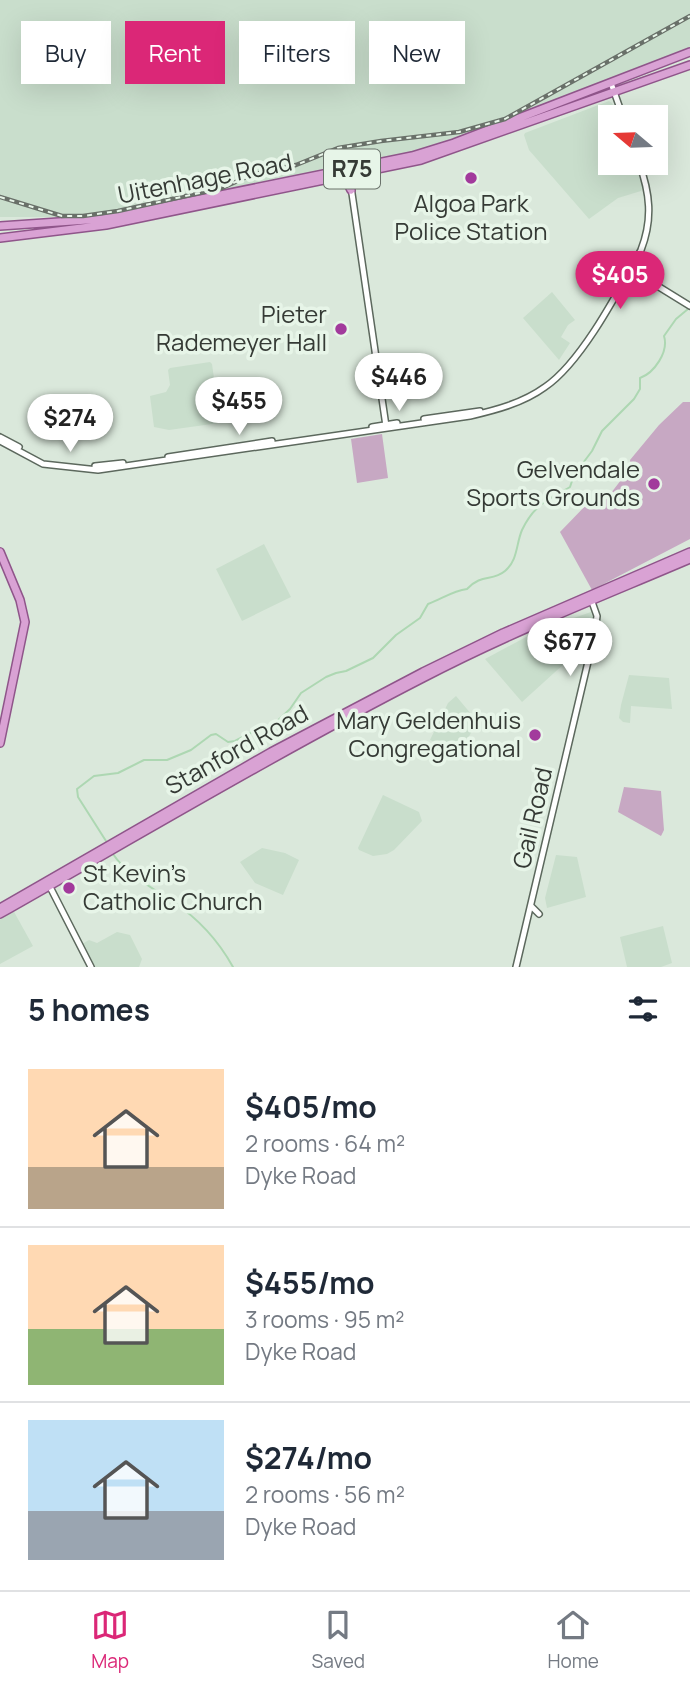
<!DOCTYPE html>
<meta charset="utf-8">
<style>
:root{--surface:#fff;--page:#f2f2f3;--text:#1f2937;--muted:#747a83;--line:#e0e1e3;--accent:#db2777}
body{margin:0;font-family:Manrope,sans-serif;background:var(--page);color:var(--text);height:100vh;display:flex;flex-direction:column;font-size:26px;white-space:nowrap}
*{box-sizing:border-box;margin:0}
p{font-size:23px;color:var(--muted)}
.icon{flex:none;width:38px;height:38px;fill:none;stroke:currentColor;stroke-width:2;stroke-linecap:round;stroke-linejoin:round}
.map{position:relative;height:967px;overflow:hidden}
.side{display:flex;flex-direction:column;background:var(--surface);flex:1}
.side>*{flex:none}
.banner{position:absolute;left:21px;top:21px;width:649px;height:63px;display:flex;gap:14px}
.needle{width:46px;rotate:289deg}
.tools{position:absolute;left:598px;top:105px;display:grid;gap:14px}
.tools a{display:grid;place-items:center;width:70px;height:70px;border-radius:0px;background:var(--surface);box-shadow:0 7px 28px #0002;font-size:35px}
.price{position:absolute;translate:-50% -60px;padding:0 16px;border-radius:24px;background:#fff;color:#222;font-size:23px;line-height:46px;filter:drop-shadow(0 2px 4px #0008)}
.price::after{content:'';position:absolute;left:50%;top:42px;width:21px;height:16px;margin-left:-10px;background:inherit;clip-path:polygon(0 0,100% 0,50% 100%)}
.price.selected{background:var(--accent);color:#fff}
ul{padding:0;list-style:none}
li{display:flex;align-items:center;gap:21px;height:175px;padding:0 28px}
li+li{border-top:2px solid var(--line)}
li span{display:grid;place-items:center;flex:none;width:196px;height:140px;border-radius:0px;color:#555}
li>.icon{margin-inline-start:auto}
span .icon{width:84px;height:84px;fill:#fffc;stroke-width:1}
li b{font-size:30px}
h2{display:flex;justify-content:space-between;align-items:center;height:84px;padding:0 28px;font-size:30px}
.tag{padding:0 24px;border-radius:0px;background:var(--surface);box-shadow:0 7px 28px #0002;font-size:24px;line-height:63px}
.tag.selected{background:var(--accent);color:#fff}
.menu{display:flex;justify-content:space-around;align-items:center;height:98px;border-top:2px solid var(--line);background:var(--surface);font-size:19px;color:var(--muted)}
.menu a{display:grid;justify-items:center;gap:4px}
.menu .selected{color:var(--accent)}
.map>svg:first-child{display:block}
</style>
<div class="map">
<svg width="690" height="967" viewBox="0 0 690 967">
<rect width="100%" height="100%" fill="#dae8db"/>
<path fill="#c9decc" d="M0,0H690V47L593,87L430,148L102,217H0Z
M609,101L612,103L618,117H611V163H634L643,187L641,191L618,198L589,219L529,150L524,135L525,133Z
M552,292L575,320L568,325L561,337L570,343L559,360L523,318Z
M210,362L212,364L220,421L219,423L169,430L154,427L150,396L166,392L170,385L168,370L170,368Z
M264,544L291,597L242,621L216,569Z
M591,612L594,621L587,653H576L522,702L485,659L539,630Z
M629,675L669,678L672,709L631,706L630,723L623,722L619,718L621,705Z
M456,696L477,721L460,754L430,740L448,703Z
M383,795L419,812L422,821L394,850L387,854L373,856L359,850L358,848Z
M262,848L285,853L299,860L283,895L255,883L240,862Z
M556,855L577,857L586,897L547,908L545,898Z
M13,910L33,946L0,964V918Z
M663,926L672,963L661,967H627L620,937Z
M117,932L130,935L142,959L139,967H95L82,944L89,940L97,943Z"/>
<path fill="#c7a8c3" d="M683,402H690V539L592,590L560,532L589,502L596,501L601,506L631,467L630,460L659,425Z
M382,434L388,478L357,483L351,439Z
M624,787L661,791L664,830L661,836L618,812Z"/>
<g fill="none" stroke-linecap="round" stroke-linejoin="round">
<path stroke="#add7b2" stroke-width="2" d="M106,841L78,797L77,789L94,776L118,773L144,760H167L191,750L211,735L216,734L228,742L235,741L256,730L272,726L290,709L301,693L326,677L336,673L346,671L373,658L396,635L420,618L428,604C442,599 452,591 467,589C482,573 492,582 505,571C518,560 516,544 522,530C534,505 547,500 570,487L574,475L592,451L602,431L634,399L640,389V378C654,373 669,352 664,336L676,319L688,309
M113,854C127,875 153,888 173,902C199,919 218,940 233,967"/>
<g stroke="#5c685d" stroke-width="8">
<path id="minor" d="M611,83L623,117
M349,173L386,426
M630,269L690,306
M424,419L480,411
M372,427L397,423
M0,437L19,447
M0,441L43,464L98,470L470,416C496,410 523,403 545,387C582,362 619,290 641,250C653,219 650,193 639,163
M168,457L272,441
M95,466L123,463
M48,883L91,967
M531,906L539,914
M516,967L595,632L597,616L591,599"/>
</g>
<g stroke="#8f558a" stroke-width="10">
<path id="major" d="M340,179L347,182L351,190
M0,226L102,219L412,156L454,143L690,52
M0,238L106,225L421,160L690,65
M0,552L20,600L25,622L0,743
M0,908L271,752L423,672L503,633L690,552
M0,914C141,834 279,752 423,678C509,633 601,597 690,559"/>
</g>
<use href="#minor" stroke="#fff" stroke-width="5"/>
<use href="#major" stroke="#d9a2d4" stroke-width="7"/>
<g stroke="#697069" stroke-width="4.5">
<path id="rail" d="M0,197L62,216H83L118,211L222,188L251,175L296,165L338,148L381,141L459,132L505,119L690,16"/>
</g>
<use href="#rail" stroke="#e7f5e8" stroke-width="2" stroke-dasharray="5" stroke-linecap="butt"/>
</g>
<g fill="#a23a9c" stroke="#e7f5e8" stroke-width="2.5">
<circle cx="471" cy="178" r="7"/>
<circle cx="341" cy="329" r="7"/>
<circle cx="654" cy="484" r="7"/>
<circle cx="535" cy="735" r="7"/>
<circle cx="69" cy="888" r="7"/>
</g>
<g text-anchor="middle" stroke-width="7" stroke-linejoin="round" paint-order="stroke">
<rect fill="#e7f5e8" stroke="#6a726b" stroke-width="2" x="324" y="149.5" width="56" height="39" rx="5"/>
<g font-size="23" font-weight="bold" fill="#353a35">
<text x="352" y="177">R75</text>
</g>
<g font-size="24" fill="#353a35" stroke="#e7f5e8">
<text transform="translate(205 179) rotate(-11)" y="8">Uitenhage Road</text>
<text transform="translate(237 750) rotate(-29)" y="8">Stanford Road</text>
<text transform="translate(533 818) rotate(-77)" y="8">Gail Road</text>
</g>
<g font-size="24" fill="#353a35" stroke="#e7f5e8" text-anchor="end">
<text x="471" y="212" text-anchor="middle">Algoa Park<tspan x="471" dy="28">Police Station</tspan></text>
<text x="327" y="323">Pieter<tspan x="327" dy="28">Rademeyer Hall</tspan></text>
<text x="640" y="478">Gelvendale<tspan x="640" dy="28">Sports Grounds</tspan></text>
<text x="521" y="729">Mary Geldenhuis<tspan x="521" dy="28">Congregational</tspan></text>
<text x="83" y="882" text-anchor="start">St Kevin’s<tspan x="83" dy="28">Catholic Church</tspan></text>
</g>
</g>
</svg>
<div class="tools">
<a><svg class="needle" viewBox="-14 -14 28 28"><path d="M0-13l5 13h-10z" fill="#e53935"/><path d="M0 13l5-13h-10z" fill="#747a83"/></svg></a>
</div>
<b class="price selected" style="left:620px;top:311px">$405</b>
<b class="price" style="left:399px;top:413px">$446</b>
<b class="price" style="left:239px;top:437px">$455</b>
<b class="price" style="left:70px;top:454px">$274</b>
<b class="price" style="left:570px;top:678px">$677</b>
<div class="banner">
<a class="tag">Buy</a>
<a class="tag selected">Rent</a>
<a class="tag">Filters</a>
<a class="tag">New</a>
</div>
</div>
<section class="side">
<h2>5 homes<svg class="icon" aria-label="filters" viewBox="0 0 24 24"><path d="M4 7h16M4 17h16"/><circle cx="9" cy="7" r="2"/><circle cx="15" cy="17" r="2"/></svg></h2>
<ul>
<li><span style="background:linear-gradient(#ffd9b3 70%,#b9a48a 0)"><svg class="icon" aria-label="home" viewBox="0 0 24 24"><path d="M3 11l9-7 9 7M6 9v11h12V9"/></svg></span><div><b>$405/mo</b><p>2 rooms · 64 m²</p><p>Dyke Road</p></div></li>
<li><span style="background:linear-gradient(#ffd9b3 60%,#8fb573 0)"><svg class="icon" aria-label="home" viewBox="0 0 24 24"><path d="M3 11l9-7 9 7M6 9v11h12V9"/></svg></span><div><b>$455/mo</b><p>3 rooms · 95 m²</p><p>Dyke Road</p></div></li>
<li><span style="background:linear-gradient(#bfe0f5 65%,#9aa5b1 0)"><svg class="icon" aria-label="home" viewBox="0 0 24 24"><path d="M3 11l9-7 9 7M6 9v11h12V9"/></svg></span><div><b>$274/mo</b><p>2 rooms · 56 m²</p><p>Dyke Road</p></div></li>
</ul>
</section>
<nav class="menu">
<a class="selected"><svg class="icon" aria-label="map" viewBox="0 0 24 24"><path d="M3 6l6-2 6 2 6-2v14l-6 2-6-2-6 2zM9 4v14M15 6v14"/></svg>Map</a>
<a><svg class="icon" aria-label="saved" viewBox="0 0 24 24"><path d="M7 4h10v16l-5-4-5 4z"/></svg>Saved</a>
<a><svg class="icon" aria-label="home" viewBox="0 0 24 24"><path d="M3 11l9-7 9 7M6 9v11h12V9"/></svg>Home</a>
</nav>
